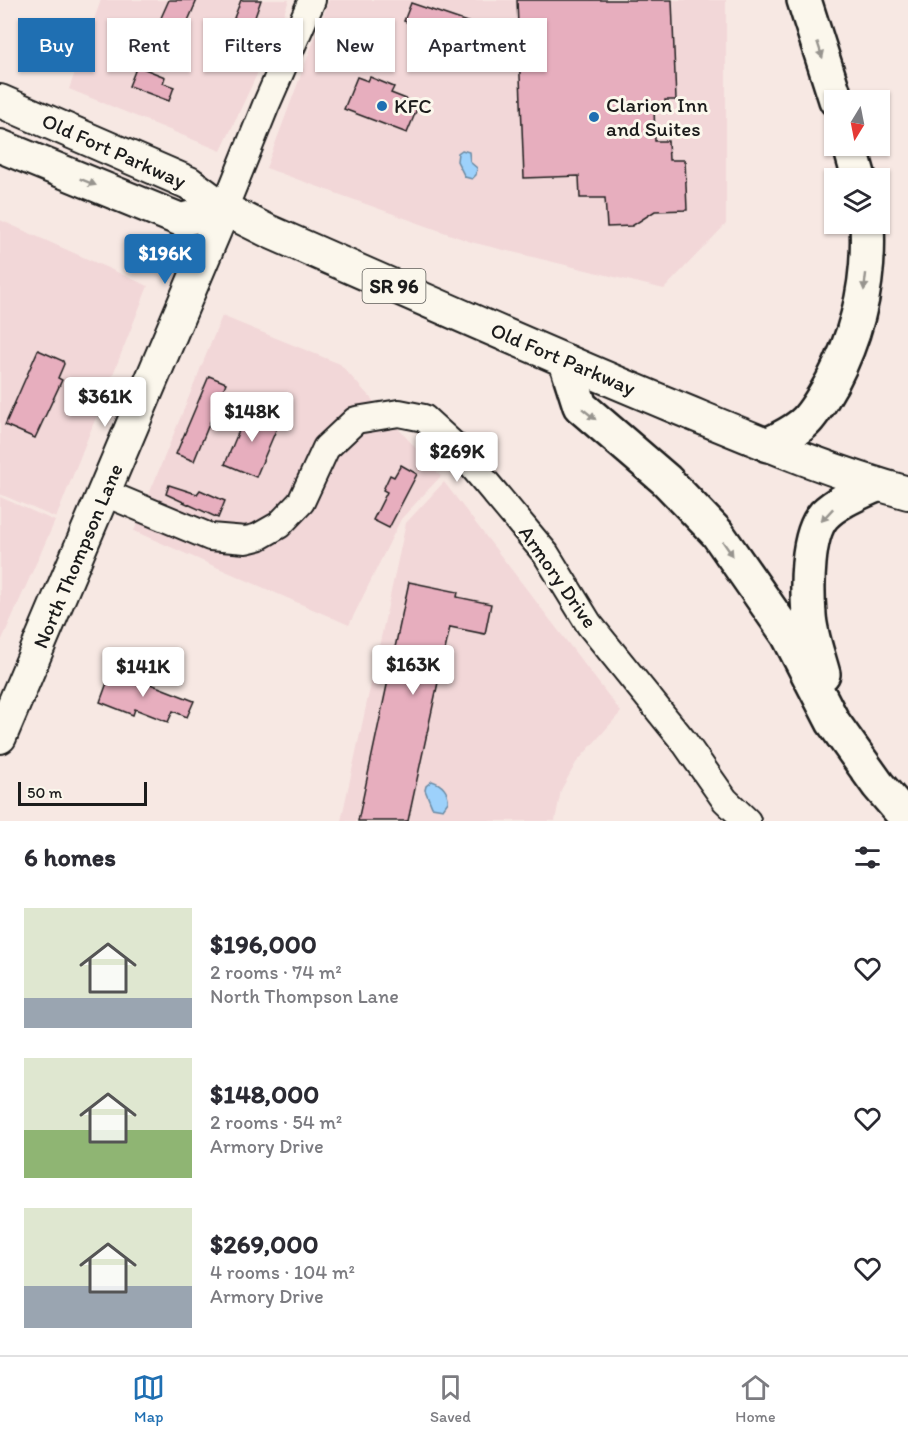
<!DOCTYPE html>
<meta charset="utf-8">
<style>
:root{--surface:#fff;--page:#f7f7f7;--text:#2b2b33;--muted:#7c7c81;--line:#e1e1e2;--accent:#1f6fb2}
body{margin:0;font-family:Itim,sans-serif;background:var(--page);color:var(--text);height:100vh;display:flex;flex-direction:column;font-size:22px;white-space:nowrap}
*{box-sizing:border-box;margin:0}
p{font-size:20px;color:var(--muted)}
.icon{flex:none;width:33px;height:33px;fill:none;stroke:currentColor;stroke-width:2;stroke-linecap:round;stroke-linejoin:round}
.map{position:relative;height:821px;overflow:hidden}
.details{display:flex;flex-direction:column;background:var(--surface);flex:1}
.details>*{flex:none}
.banner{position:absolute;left:18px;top:18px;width:600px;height:54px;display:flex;gap:12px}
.needle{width:39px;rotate:190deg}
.fabs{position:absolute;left:824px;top:90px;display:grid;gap:12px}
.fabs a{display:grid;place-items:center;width:66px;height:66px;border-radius:0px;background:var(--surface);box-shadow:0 2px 4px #0004;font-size:30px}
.scale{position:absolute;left:18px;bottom:15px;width:129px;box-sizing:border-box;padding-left:6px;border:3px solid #1c1c1c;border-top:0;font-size:16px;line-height:21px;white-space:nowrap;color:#1c1c1c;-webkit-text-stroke:4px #fbf7ec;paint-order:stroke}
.price{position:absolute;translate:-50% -51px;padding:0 14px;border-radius:6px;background:#fff;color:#222;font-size:20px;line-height:39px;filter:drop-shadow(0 2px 3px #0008)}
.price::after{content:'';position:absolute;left:50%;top:36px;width:18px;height:14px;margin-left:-9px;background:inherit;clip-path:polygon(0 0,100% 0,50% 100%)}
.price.current{background:var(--accent);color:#fff}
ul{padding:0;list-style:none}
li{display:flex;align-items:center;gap:18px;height:150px;padding:0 24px}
li span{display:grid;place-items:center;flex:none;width:168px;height:120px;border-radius:0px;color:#555}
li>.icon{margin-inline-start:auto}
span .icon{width:72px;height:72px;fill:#fffc;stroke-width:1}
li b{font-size:26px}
h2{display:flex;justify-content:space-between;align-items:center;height:72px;padding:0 24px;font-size:26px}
.tag{padding:0 21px;border-radius:0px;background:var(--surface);box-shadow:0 2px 4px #0004;font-size:21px;line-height:54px}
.tag.current{background:var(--accent);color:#fff}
.tabs{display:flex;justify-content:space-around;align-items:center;height:84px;border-top:2px solid var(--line);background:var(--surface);font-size:16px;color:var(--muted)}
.tabs a{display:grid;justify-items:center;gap:3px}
.tabs .current{color:var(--accent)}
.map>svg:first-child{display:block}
</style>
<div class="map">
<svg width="908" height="821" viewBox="0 0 908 821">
<rect width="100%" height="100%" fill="#f7e8e3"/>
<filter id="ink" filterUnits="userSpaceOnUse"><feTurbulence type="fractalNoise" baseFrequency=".0167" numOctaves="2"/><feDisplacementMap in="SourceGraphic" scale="12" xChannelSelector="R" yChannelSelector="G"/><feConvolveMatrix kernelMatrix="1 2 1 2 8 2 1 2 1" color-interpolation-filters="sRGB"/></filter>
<g filter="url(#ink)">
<path fill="#f2d7d8" d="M101,0H289L279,27L221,151L69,89Z
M329,0H726V224L664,289L471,242L266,168Z
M0,220L148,286L56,518L0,494Z
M222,316L340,364L441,476L401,519L349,625L134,531Z
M444,482L621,712L576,763L561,790L555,821H341L406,523Z
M0,497L55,521L0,644Z"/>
<path fill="#9dd1fb" stroke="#6989a2" stroke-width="1.5" d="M462,150L469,152L470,162L477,168L476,175L472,179L465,177L457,161L458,153Z
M432,781C442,784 449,792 448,802L443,809L432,807L425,790L426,786Z"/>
<path fill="#e7aebe" stroke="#1c1c1c" stroke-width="1.5" d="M169,0H197L184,30L160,20Z
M241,0H261L240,60L220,54Z
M517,0H672L676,100H665V106H654L655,141H668L669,160H685L687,210L655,211L632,226L607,227L605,198H580L579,176L524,178Z
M411,3L473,24L467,42L404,21Z
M137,66L165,77L163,83L174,87L169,101L129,86Z
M357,77L368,81L370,77L394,87L391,93L419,104L407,133L344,109Z
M38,350L63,361L64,364L58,378L62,380L35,438L5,425Z
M209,376L226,383L194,461L176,454Z
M248,409L279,423L256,477L225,464Z
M401,465L417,474L389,528L373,520L387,492L383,490L390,475L394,477Z
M169,485L197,494L200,490L225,501L218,518L166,494Z
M409,582L458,592L457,597L491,604L485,634L450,627L408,821H358Z
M112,669L194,701L187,717L173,711L168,722L135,709L133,715L100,702Z"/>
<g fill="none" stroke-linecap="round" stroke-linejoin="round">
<g stroke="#1c1c1c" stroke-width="30">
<path id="minor" d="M224,209L266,105L312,0
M105,493L210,537L246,540L258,537L279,525L301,502L326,448L356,420L399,413L424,418L458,449L546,554L589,624L685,743L725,800L747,821"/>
</g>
<g stroke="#1c1c1c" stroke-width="36">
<path id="major" d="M0,101L189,183L224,209L268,231C403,290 537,350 673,406C751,438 827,471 908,493
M0,146L181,220L224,209
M0,737L224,209"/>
</g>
<g stroke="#1c1c1c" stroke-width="38">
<path id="highway" d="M804,0L836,100
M850,146L859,178
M566,362L580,406L666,480L717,533L788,635L833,722L878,785L908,820
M768,445C780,438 797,431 807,420C817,409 824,396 832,382C858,333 870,279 867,224
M823,674C818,655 810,634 809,615C807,589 806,535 824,515C838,501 859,493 876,485"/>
</g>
<use href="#minor" stroke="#fbf7ec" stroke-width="26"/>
<use href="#major" stroke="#fbf7ec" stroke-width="32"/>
<use href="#highway" stroke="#fbf7ec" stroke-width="33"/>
</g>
<defs><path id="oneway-solid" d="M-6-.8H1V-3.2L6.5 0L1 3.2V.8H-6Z" transform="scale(1.5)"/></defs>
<g fill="#97948e">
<use href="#oneway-solid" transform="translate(820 50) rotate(72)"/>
<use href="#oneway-solid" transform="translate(88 182) rotate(22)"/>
<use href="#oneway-solid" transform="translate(865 282) rotate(97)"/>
<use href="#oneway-solid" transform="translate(589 414) rotate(39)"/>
<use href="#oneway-solid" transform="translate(827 515) rotate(133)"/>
<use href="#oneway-solid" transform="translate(728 549) rotate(55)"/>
</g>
</g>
<g fill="#1f6fb2" stroke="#fbf7ec" stroke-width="2">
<circle cx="382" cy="106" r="6"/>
<circle cx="594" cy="117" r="6"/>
</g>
<g text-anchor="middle" stroke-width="6" stroke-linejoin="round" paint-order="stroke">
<rect fill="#fbf7ec" stroke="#5f5e5a" stroke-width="1.5" x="362.5" y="269" width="63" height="34" rx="4.5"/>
<g font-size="20" font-weight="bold" fill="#1c1c1c">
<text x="394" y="293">SR 96</text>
</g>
<g font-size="21" fill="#1c1c1c" stroke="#fbf7ec" text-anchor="start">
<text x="606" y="112">Clarion Inn<tspan x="606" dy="24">and Suites</tspan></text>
<text x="394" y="113">KFC</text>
</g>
<g font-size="21" fill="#1c1c1c" stroke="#fbf7ec">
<text transform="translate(114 151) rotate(24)" y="7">Old Fort Parkway</text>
<text transform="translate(563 359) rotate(23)" y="7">Old Fort Parkway</text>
<text transform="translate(78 556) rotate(-67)" y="7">North Thompson Lane</text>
<text transform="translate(558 577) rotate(55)" y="7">Armory Drive</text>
</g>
</g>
</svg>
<div class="fabs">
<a><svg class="needle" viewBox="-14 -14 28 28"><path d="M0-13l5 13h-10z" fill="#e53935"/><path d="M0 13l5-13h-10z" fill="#7c7c81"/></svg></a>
<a><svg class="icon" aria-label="layers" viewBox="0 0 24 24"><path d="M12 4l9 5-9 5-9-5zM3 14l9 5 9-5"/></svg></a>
</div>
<div class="scale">50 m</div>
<b class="price current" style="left:165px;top:285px">$196K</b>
<b class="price" style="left:105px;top:428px">$361K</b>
<b class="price" style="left:252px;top:443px">$148K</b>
<b class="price" style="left:457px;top:483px">$269K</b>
<b class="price" style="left:413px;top:696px">$163K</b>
<b class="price" style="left:143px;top:698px">$141K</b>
<div class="banner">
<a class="tag current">Buy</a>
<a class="tag">Rent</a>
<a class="tag">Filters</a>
<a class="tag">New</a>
<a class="tag">Apartment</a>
</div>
</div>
<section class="details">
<h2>6 homes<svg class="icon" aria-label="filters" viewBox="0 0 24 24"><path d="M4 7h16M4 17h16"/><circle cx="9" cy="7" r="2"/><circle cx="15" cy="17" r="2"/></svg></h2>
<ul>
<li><span style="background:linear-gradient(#dfe7d0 75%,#9aa5b1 0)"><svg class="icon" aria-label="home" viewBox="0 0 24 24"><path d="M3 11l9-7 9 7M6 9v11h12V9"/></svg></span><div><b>$196,000</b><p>2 rooms · 74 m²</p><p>North Thompson Lane</p></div><svg class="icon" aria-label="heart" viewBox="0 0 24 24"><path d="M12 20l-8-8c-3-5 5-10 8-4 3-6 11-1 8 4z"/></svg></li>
<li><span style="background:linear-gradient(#dfe7d0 60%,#8fb573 0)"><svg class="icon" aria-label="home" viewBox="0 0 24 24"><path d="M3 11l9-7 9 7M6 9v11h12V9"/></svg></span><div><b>$148,000</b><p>2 rooms · 54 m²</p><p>Armory Drive</p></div><svg class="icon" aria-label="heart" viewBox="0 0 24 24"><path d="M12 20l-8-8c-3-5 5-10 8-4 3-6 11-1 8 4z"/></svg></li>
<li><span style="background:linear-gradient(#dfe7d0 65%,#9aa5b1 0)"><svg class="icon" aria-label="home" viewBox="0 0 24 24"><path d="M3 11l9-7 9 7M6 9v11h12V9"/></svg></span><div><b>$269,000</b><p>4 rooms · 104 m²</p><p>Armory Drive</p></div><svg class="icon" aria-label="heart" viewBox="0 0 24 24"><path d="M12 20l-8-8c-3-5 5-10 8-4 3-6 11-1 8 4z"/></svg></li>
</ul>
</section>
<nav class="tabs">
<a class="current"><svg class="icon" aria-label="map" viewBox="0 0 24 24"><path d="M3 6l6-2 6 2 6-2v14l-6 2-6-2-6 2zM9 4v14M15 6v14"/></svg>Map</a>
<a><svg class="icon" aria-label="saved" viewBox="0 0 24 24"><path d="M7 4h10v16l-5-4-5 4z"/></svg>Saved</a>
<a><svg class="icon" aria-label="home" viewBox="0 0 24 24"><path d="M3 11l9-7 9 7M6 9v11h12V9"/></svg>Home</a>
</nav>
